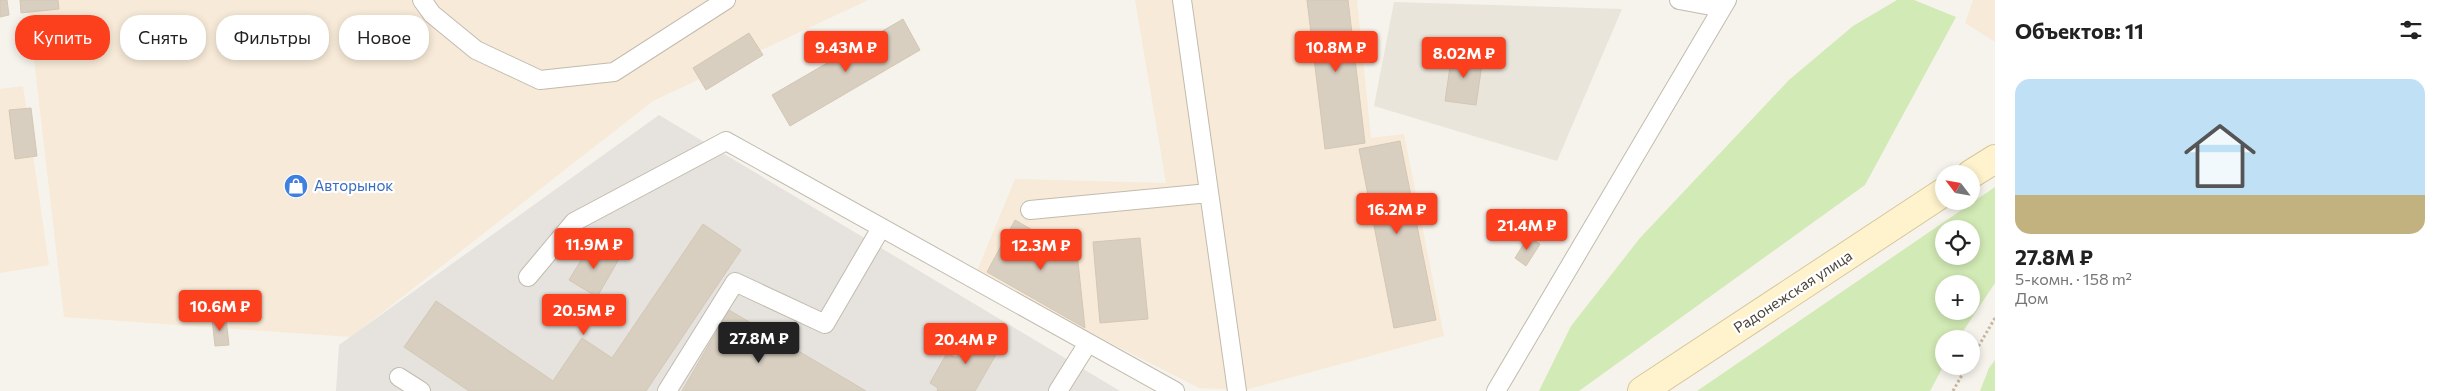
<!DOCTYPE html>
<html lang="ru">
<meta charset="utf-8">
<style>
:root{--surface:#fff;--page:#f2f2f2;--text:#222;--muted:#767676;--accent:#fc3f1d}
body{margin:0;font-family:Commissioner,sans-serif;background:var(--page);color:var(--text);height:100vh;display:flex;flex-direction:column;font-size:19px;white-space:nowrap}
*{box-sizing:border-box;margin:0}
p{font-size:16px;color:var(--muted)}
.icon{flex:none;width:28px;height:28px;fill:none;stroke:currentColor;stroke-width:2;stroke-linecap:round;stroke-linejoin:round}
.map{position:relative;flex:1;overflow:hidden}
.side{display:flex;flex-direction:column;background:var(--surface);width:450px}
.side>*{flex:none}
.guide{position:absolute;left:15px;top:15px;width:475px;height:45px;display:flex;gap:10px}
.needle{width:32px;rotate:301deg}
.controls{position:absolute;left:1935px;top:165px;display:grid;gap:10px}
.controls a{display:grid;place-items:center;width:45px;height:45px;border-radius:50%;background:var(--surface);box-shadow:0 2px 8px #0003;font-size:25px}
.price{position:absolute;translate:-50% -42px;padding:0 11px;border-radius:5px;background:var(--accent);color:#fff;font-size:16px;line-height:32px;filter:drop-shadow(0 1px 2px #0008)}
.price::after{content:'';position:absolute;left:50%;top:30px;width:15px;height:11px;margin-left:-8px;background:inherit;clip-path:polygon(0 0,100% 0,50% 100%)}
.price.current{background:#222;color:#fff}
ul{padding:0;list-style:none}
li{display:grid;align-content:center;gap:10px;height:265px;padding:0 20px}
li span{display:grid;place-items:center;height:155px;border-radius:15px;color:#555}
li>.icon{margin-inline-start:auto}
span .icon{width:90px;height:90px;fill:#fffc;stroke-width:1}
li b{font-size:21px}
h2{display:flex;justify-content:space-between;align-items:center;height:60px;padding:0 20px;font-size:21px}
.pill{padding:0 18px;border-radius:20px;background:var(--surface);box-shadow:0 2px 8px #0003;font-size:18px;line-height:45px}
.pill.current{background:var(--accent);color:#fff}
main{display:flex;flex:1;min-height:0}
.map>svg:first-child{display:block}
</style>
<main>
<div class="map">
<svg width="1995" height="391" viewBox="0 0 1995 391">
<rect width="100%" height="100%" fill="#f6f3ec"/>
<path fill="#eae5da" d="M1394,2L1622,9L1557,161L1374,106Z"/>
<path fill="#f7ead8" d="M27,0H868L653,101L351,337L64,317Z
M1135,0H1357L1371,138L1404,134L1444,336L1245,390L1199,388L1095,335L977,271L1015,179L1166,183Z
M1973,0H1995V42L1965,23Z
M23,86L49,265L0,273V89Z"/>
<path fill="#e6e2dd" d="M659,115L1120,391H336L339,345Z"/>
<path fill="#d2eab5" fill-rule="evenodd" d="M1897,0H1914L1956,17L1865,185L1579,391H1539L1571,326L1640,238L1789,80L1853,26Z
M1995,187V283L1958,339H1944V365L1930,391H1697ZM1944,229H1971V256H1944ZM1944,284H1971V311H1944Z
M1995,360V391H1980L1989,368Z"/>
<path fill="#d8cfc1" stroke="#d3c7b4" d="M0,0H7L9,15L0,17Z
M20,0H58L59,9L21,13Z
M1307,0H1348L1365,143L1325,149Z
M903,19L920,50L790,126L772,95Z
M749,33L763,55L706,90L693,68Z
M1452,53L1483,57L1476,105L1445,101Z
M31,108L37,156L15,159L9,110Z
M1400,141L1436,320L1394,328L1359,149Z
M1015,220L1053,242L1076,243L1085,328L987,272Z
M703,224L741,250L646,391H469L404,347L436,301L553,381L582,338L612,358Z
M1528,237L1540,244L1526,266L1515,258Z
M1140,238L1148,319L1100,323L1093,242Z
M592,242L619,259L597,297L569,280Z
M729,310L866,391H682Z
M226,318L229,345L215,346L212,319Z
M973,330L1001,346L975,391H937L938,388L930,383L947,353L956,358Z"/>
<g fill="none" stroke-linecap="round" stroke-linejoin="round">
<g stroke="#c2bbae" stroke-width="20">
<path id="lane" d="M422,0L432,14L476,50L540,80L614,72L726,0
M1182,0L1237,391
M1679,0L1722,8
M1030,210L1209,193
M528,277L574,222L726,141L1175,391
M399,377L421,391
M667,391L735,282L825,324L881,228
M1058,391L1088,343
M1496,391L1727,0"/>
</g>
<g stroke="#d6c79b" stroke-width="30">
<path id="secondary" d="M1971,174L1995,159
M1642,391L1944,192"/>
</g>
<path stroke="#c4b79f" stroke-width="3" stroke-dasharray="2.5 2.5" stroke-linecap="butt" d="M1971,359L1995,318
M1953,391L1967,366"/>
<use href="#lane" stroke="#fff" stroke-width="18"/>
<use href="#secondary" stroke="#fff3cd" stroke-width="28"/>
</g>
<defs>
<g id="shop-disc" transform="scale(1.25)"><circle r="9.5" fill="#3f7fe0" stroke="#fff"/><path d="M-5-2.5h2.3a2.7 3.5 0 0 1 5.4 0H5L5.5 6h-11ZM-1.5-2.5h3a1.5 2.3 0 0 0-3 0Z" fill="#fff"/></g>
</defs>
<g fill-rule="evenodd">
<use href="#shop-disc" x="296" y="186"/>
</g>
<g text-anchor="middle" stroke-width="4.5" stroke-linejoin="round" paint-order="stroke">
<g font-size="15" fill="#366cbe" stroke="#fff" text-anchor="start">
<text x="314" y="191">Авторынок</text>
</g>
<g font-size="15" fill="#4b4439" stroke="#fff">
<text transform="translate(1793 292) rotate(-33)" y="5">Радонежская улица</text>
</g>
</g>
</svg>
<div class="controls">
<a><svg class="needle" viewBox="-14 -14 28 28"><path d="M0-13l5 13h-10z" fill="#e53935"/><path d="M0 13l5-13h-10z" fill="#767676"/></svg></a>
<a><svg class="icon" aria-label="locate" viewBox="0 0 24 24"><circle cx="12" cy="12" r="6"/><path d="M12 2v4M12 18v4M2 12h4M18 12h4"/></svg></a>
<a>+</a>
<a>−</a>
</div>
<b class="price" style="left:846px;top:73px">9.43M ₽</b>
<b class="price" style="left:1336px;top:73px">10.8M ₽</b>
<b class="price" style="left:1464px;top:79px">8.02M ₽</b>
<b class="price" style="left:1397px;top:235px">16.2M ₽</b>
<b class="price" style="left:1527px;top:251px">21.4M ₽</b>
<b class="price" style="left:594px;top:270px">11.9M ₽</b>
<b class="price" style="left:1041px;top:271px">12.3M ₽</b>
<b class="price" style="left:220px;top:332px">10.6M ₽</b>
<b class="price" style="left:584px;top:336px">20.5M ₽</b>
<b class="price current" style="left:759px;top:364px">27.8M ₽</b>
<b class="price" style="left:966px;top:365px">20.4M ₽</b>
<div class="guide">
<a class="pill current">Купить</a>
<a class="pill">Снять</a>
<a class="pill">Фильтры</a>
<a class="pill">Новое</a>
</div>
</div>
<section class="side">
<h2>Объектов: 11<svg class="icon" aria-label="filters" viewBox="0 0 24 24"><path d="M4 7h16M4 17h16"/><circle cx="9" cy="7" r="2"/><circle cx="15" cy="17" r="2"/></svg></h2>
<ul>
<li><span style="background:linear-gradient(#bfe0f5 75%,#c2b280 0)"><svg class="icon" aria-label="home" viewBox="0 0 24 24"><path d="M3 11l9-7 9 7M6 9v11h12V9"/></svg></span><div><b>27.8M ₽</b><p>5-комн. · 158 m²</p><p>Дом</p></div></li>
</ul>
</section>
</main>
